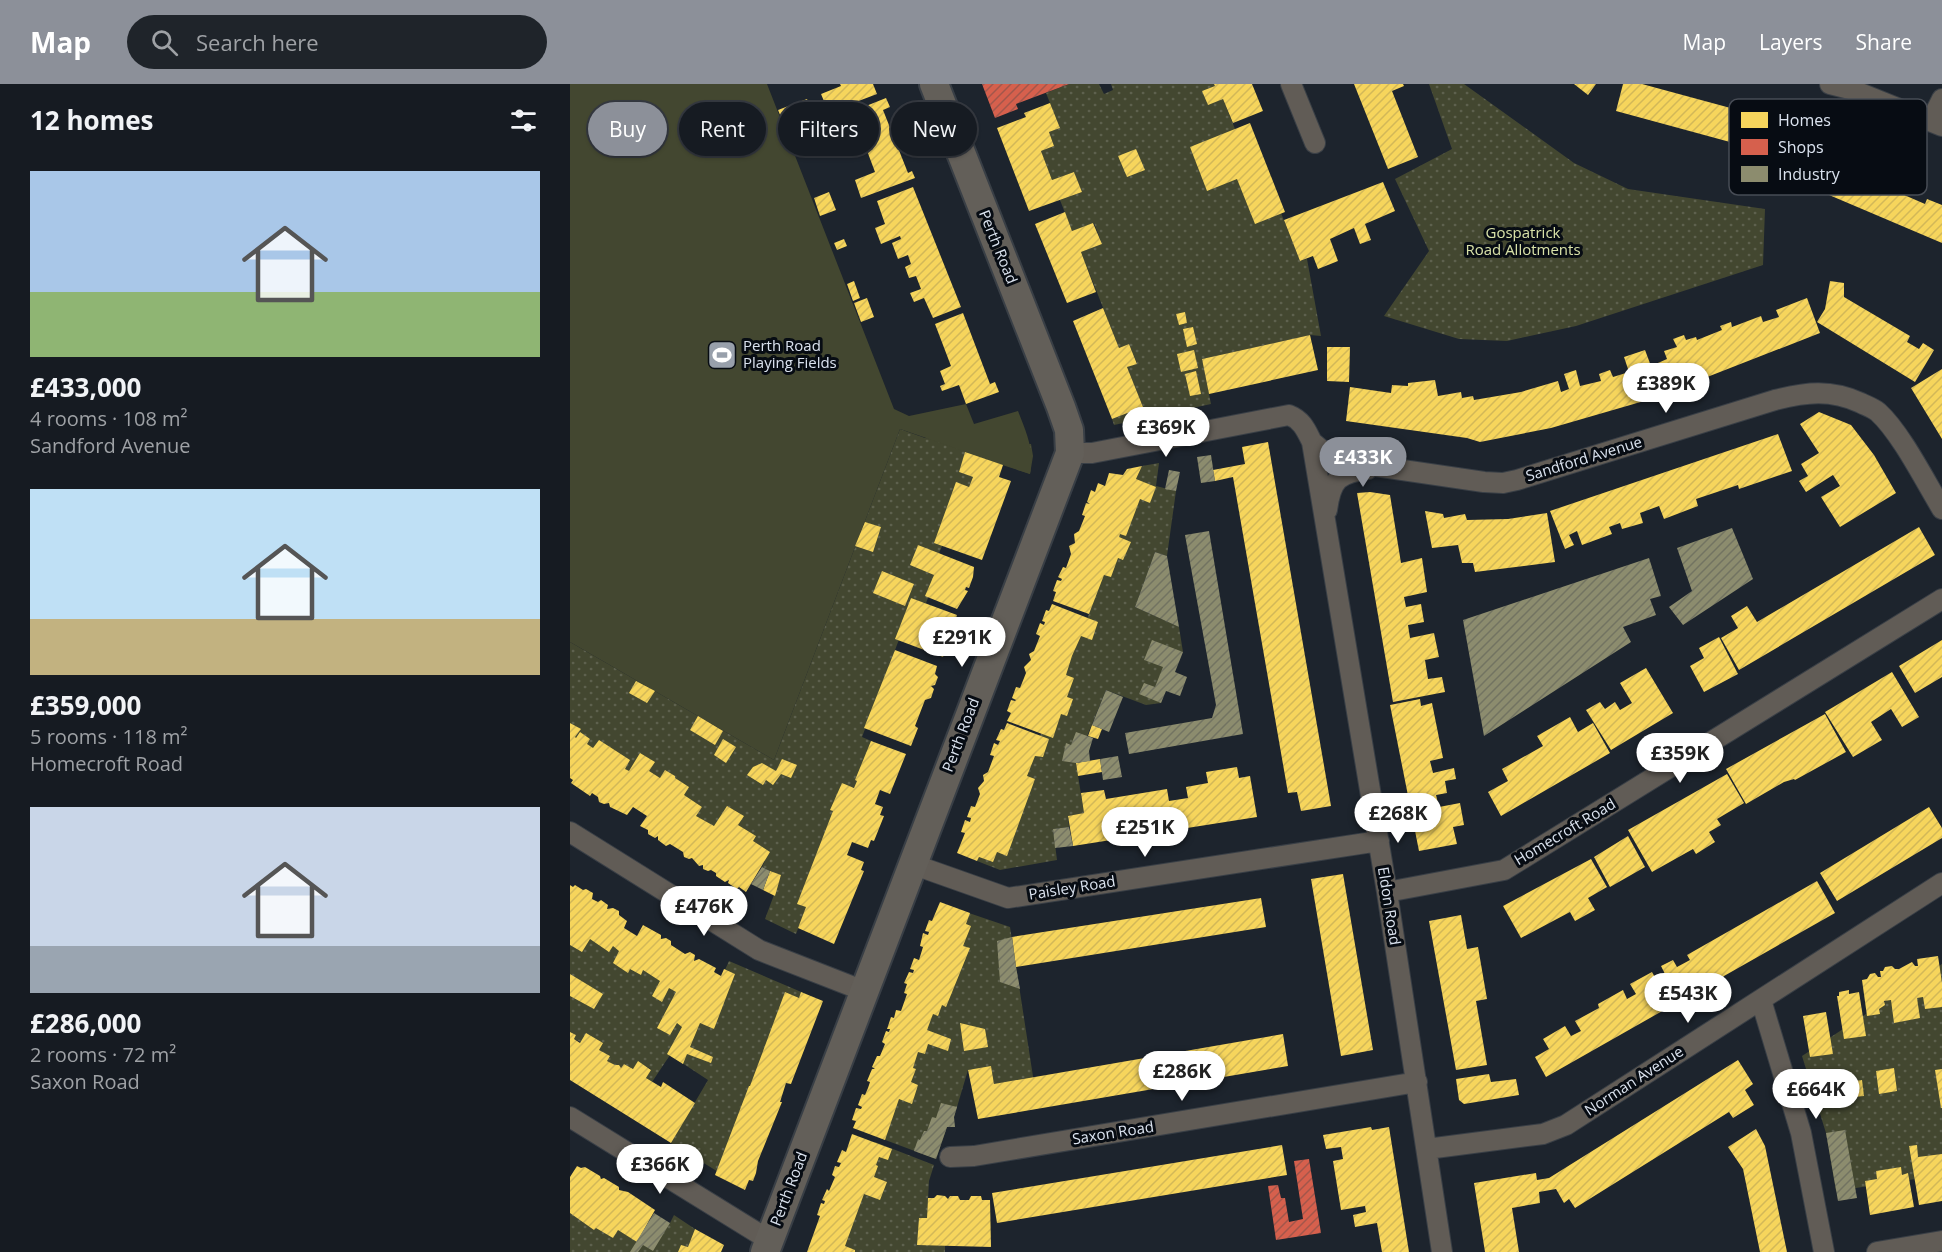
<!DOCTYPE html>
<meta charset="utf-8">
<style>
:root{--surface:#161b22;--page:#1f242a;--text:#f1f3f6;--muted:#9ea1a5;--line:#353940;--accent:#8c9099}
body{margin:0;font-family:"Open Sans",sans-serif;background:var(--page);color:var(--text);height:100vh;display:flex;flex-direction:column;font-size:22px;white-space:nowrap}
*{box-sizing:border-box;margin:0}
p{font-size:20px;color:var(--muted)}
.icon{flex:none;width:33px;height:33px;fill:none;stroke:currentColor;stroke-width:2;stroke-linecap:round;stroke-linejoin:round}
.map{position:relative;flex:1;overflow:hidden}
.sheet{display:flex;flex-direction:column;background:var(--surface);width:570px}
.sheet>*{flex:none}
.guide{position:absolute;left:18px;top:18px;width:570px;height:54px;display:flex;gap:12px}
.price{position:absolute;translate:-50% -51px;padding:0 14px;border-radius:21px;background:#fff;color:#222;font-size:20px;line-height:39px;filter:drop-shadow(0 2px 3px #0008)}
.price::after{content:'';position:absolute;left:50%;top:36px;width:18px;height:14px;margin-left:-9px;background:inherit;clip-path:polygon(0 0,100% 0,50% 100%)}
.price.active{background:var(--accent);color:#fff}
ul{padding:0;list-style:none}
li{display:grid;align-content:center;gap:12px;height:318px;padding:0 30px}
li span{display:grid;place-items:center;height:186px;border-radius:0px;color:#555}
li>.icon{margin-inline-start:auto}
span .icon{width:108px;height:108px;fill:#fffc;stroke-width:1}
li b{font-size:26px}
h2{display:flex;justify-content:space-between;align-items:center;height:72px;padding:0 30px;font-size:26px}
.pill{padding:0 21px;border-radius:27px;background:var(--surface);box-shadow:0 2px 4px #0004,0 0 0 2px var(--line);font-size:21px;line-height:54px}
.pill.active{background:var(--accent);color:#fff}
header{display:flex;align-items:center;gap:36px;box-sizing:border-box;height:84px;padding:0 30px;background:var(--accent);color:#fff}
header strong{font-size:28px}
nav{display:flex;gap:33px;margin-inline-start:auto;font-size:21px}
.search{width:420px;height:54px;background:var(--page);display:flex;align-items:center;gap:15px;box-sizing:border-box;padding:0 21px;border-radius:33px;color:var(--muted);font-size:22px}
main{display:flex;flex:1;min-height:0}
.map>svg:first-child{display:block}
</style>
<header>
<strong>Map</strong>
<div class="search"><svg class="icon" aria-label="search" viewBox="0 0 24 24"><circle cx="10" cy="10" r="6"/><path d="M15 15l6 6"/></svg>Search here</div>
<nav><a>Map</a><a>Layers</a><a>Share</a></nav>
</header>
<main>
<section class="sheet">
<h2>12 homes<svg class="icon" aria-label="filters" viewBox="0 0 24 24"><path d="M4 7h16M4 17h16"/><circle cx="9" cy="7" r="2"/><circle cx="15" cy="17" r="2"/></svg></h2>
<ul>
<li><span style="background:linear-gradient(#a9c7e8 65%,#8fb573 0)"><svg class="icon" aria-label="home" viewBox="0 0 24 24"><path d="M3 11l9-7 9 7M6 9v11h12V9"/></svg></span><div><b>£433,000</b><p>4 rooms · 108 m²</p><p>Sandford Avenue</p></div></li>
<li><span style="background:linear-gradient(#bfe0f5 70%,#c2b280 0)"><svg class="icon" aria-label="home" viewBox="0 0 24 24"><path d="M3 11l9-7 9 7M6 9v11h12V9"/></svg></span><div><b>£359,000</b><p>5 rooms · 118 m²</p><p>Homecroft Road</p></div></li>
<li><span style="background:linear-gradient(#c9d6e8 75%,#9aa5b1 0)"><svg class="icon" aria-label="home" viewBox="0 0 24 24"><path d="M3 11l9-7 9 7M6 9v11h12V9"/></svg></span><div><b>£286,000</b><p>2 rooms · 72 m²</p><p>Saxon Road</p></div></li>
</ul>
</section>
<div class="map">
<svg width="1372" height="1168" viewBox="0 0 1372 1168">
<defs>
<pattern id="grass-dots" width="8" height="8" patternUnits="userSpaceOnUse" patternTransform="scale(1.5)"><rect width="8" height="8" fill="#434730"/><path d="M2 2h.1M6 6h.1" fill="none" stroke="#5e614e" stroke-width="1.8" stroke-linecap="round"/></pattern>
<pattern id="homes-hatch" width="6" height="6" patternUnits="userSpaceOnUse" patternTransform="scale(1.5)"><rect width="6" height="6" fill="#f6d55c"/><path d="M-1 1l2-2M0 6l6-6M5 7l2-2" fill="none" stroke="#d2b858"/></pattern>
<pattern id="shops-hatch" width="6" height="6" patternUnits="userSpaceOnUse" patternTransform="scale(1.5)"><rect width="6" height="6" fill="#d6604d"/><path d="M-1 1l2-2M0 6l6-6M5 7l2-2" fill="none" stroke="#a2564b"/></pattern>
<pattern id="industry-hatch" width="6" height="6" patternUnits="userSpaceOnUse" patternTransform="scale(1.5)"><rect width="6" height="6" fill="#8c8c6e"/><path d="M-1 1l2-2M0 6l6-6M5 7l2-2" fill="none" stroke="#727361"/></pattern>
</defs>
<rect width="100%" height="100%" fill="#1d242d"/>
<path fill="url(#grass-dots)" d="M499,0H529L534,10L543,6L541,0H647L665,45L667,95L711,129L730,177L737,175L751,252L740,251L632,275L641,320L544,341L542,335L573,323L557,283L567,279L559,260L549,264L511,168L532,160L524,139L502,147L490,116L512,108L504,88L482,96L471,67L484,62L479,48L490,44L476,9Z
M859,0H894L1004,79L1058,105L1195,125L1193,181L1006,242L937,257L889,255L814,232L859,167L825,95L882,65Z
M330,345L355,354L461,360L463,372L460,390L395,369L389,388L403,393L399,403L369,469L374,472L356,519L344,516L292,653L306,659L289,705L282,703L226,850L195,835L211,792L192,783L195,777L0,651V558L204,676Z
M589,379L586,402L606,407L597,472L585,468L565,523L609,543L613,568L606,570L591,619L576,621L536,606L506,679L514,729L498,732L499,743L483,745L487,776L430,786L407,777L409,773L421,775L519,530L566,395L572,382Z
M0,811L144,910L159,877L236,910L150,1089L101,1059L138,996L100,971L82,998L76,994L81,985L68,978L63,985L54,980L51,984L48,981H45L37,977L29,966L4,955L6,951L0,948Z
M396,828L440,843L464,999L425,1005L421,983L398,986L384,1033L377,1043L366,1075L310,1054Z
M1372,880V1091L1266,1107L1256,1049L1232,972Z
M305,1058L364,1081L359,1097L357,1134L348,1152L375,1157V1168H266Z
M0,1112L81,1161L96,1139H100L104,1131L125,1145L120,1168H0Z"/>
<path fill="#434730" d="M0,0H197L324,325L339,332L396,320L404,340L448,327C457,350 464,364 460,390L330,345L204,676L0,558Z"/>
<path fill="url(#homes-hatch)" d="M270,0H303L307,10L270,24L268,18L256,22L251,10L271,2Z
M644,0H682L693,27L663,39L653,15L638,21L632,7L645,2Z
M784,0H833L834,2L822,7L848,73L818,85Z
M1004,0H1026L1018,11Z
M1053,0H1072L1190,32L1182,64L1046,27Z
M316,14L320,23L313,26L338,89L342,87L345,94L291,114L285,96L305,88L296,64L287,67L282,54L290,51L281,28Z
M237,15L240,23L233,26L237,36L216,45L208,26Z
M480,19L490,44L479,48L484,62L471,67L482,96L504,88L512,108L459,127L427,44L456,33L454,29Z
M680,39L715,128L685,140L667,95L637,107L620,63Z
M566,65L575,86L557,93L548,72Z
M1258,75L1282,85L1281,88L1355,120L1357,115L1372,121V159L1245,105Z
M813,98L825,127L795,140L801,156L790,160L784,144L760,155L768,177L748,185L743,172L730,177L714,136Z
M343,103L391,223L363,234L354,214L344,218L340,209L351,205L346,192L339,194L335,183L341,180L338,171L328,175L322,159L331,155L330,152L311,160L305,144L315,140L307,117Z
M259,108L266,126L250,132L244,114Z
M495,128L502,147L523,139L532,160L511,168L526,208L497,219L465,140Z
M274,155L277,162L267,166L264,159Z
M284,197L290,214L283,217L277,200Z
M1260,197L1274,199V213L1340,252L1337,258L1349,265L1353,259L1364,266L1345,298L1247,238L1255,225Z
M297,214L304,233L291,238L284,219Z
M1237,214L1250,249L1081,315L981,344L910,358L897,354L776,337L780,303L821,309L822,301L838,302V299L865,296L868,312L891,308L892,314L903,312L904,316L951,308L988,297L991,308L999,305L994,290L1006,286L1010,302L1031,297L1029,290L1040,286L1043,293L1059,288L1054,273L1075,266L1081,282L1097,275L1094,267L1107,263L1103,255L1114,251L1116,256L1126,253L1127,256L1152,246L1150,242L1161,238L1162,243L1191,232L1193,238L1209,233L1206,226Z
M533,224L549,264L559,260L567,280L557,283L573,323L542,335L503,237Z
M615,228L617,239L609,241L606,230Z
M393,229L420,300L425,298L429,308L396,320L389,301L372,307L370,302L375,300L370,287L381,282L365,240Z
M623,243L627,260L617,263L613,245Z
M740,251L748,286L639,310L632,275Z
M757,263H780L779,298L757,297Z
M624,266L628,284L611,288L607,270Z
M1372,285V355L1341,304Z
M626,287L631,310L620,312L615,290Z
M1249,328L1281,341L1304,371L1326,409L1270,443L1251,413L1270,402L1263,391L1236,408L1229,397L1238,392L1231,380L1249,369L1230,340Z
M1208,350L1222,387L1169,405L1168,401L1126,415L1128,422L1094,435L1089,422L1070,429L1073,439L1052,445L1050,439L1039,443L1042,450L1012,461L1007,447L999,451L1004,461L995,465L980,427Z
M698,358L761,722L731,727L727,708L718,709L663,393L645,397L643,386L675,380L672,363Z
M395,368L433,381L429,393L441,397L412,476L364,459L386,398L399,403L403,393L389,388Z
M572,382L566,395L586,403L580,419L570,415L556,452L550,450L549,453L561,458L553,476L548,474L541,493L534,491L519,530L483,517L486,508L483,507L487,496L491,497L492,495L488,493L493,483L496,484L501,470L499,462L505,459L504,450L509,447L515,432L512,431L516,419L520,420L517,418L521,406L525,408L528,399L535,402L539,389L553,391L557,385Z
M800,408L820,411L831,479L852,474L857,508L834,513L836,523L851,520L854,538L838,541L840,554L864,549L869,573L855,576L858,595L872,593L875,608L823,618L787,409Z
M855,427L873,430L874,434L895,430L897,436L938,435L977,429L985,478L905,488L903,479H892L888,461L862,464Z
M295,438L311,443L303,468L285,462Z
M1349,443L1365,471L1169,586L1151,554L1168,544L1161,532L1177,522L1187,538Z
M348,461L404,483L403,493L399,504L396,503L395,506L398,507L387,525L355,512L364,491L340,481Z
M312,487L344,500L335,522L303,509Z
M341,514L387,531L373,573L325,555Z
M482,520L528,538L522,556L511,552L502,572L496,591L504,594L497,613L503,615L497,632L491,630L483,654L437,637L441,629L437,627L441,616L445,617L446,616L442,614L446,603L450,604L456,589L454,583L461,576L459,570L464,567L470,552L466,550L470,539L474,541L475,538L472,537L476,526L479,527Z
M1149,553L1168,590L1134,608L1120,582L1134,574L1129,564Z
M1372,556V593L1345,609L1329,582Z
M325,566L367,582L365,590L368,593L365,601L361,602L364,605L361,614L355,616L345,642L348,644L341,662L294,644Z
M1076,584L1103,629L1041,666L1016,626L1030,618L1035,625L1045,618L1050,626L1062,619L1050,599Z
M1322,588L1349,633L1332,643L1321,625L1301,638L1312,656L1283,673L1255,628Z
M66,597L85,607L77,619L59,609Z
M850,615L851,622L862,619L873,674L860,677L863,689L884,684L886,695L875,697L877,709L866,711L869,723L890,719L894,741L883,743L887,760L849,767L820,621Z
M1255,630L1276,668L1225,696L1224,695L1214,698L1176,720L1156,685Z
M128,632L153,647L145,661L120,646Z
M1000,633L1008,648L1023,639L1040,669L931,732L918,708L938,697L932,685L973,662L967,652Z
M0,639L11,645L5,653L6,654L10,648L20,655L17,660L23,664L29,656L60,676L55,685L59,687L70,669L85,678L79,687L90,694L95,686L105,692V694L119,703L114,711L132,723L126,732L144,742L157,722L174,732L168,741L186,752L183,757L200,768L176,808L169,803L167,805L158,799L159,796L155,798L146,792V789L141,786L138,787L133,785V781L129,782L122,774L119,775L114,773L113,768L100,760L96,762L88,756V752L85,754L78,750V746L70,742L77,732L63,723L57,731L40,723L39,719L34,720L29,718L28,713L22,709L20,712L1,699L3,696L0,694Z
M437,639L479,655L473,673L465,672L457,692L465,695L437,772L427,768L423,778L409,773L407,777L387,769L395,749L391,748L395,736L400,738L401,734L397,733L401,722L405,723L410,710L408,704L414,697L413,691L418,688L424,672L420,671L424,659L428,661L430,657L426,656L431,645L434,646Z
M522,641L532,645L528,655L518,652Z
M153,655L166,663L156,679L144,671Z
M301,657L336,670L320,710L310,706L305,720L313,723L310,731L314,732L304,757L301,756L298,764L282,758L277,771L294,778L291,786L294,787L264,860L228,844L236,823L227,820L263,727L260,726L272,699L284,704L287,697L285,696Z
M212,675L227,681L221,694L211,690L203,701L196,696L193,701L177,691L183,683L192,679L206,687Z
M530,675L532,688L508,692L506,679Z
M667,683L669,694L680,692L687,733L503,762L498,732L514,729L511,709L534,706L536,715L597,705L599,717L618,714L616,703L638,699L636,688Z
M1157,690L1174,719L1147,735L1151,741L1139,748L1145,758L1126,770L1123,765L1082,788L1058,746Z
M1359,723L1372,744V754L1267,817L1250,789Z
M1058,752L1075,783L1040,803L1024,773Z
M1021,775L1037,803L1018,814L1025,826L1005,837L1000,828L951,854L933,822Z
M200,787L211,791L205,812L193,806Z
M773,790L803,966L771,972L741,795Z
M1247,797L1265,829L976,993L965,973L979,965L973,955L995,942L1001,952L1011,947L1005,937L1029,924L1028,920L1053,906L1057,915L1066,910L1060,900L1082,888L1087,897L1096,892L1091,882L1103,876L1107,883L1120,876L1117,871Z
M0,801L3,803L5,801L13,806L16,805L23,809L22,815L28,818L31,816L38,821L37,825L43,824L49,827V831L57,837L54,844L67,852L73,841L91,851V855L96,854L101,857V861L115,870L120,868L125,871L124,877L129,875L146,884L144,888L151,892L154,885L165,890L144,945L130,939L120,963L143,973L141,979L117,970L113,980L97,970L112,943L107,939L100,951L87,944L106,908L99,904L92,918L82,912L90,897L73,886L71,891L60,885L58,889L43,879L49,867L43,862L39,868L20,855L12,868L0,861Z
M691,814L696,843L446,883L442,853Z
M370,818L400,829L396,840L401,842L393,862L400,864L376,923L372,921L368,932L363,930L357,946L381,955L378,967L358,960L355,970L348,968L343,984L346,985L341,998L348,1001L342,1020L329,1015L315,1056L283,1044L286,1037L282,1036L286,1024L291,1025L292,1023L288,1021L292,1010L295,1011L298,1004L300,998L297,997L302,985H305L302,983L307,972H310L315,960L312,958L316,947L319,948L320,945H317L321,933L324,934L326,926L331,927L337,910L334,909L337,900L334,899L339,888L343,889L344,886L340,885L344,874L349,876L353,863L350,862L353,849L358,851L359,848L355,847L359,836L362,837Z
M891,831L897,865L908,863L917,915L906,917L917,981L886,986L859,837Z
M1368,872L1372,899V923L1355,925L1353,913L1347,914L1350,934L1324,939L1321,916L1314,917L1315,921L1309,925L1310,930L1297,932L1292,896L1297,895L1300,890L1305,889L1308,893H1311L1310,887H1313L1315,883L1322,882L1325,885H1329L1342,878L1345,882H1348L1347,875Z
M0,890L33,910L24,925L0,912Z
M1279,906V910L1289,908L1296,952L1274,955L1267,912H1269V908Z
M215,908L229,914L231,908L253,917L221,1000L216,999L210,1018H212L188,1077L186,1089L183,1097L179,1096L175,1106L145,1091L179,1002H180Z
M1256,928L1263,970L1240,973L1233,932Z
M390,939L415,945L418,963L394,967Z
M0,948L6,951L4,955L10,959L16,949L33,959L29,966L40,972L37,977L45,981H49L51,984L54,980L63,985L68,977L81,986L76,994L91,1003L93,998L125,1019L101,1059L0,996Z
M713,950L718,982L408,1035L398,986L421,982L424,1000Z
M1168,976L1183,1000L1175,1006L1184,1021L1163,1034L1159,1028L1005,1124L999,1115L994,1119L986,1105L969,1108L970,1119L942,1124L949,1168H915L904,1099L966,1089L967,1096L979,1094Z
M1324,984L1327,1007L1309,1010L1306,987Z
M1372,985V1024H1371L1365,986Z
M919,990L921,998L946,995L949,1011L894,1020L889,1016L886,995Z
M1292,996L1294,1012L1274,1014L1272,999Z
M801,1043L802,1046L819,1043L839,1168H812L807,1139L785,1143L783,1131L796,1128L795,1122L771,1126L763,1077L773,1075L771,1063L756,1065L753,1051Z
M1186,1045L1195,1062L1217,1168H1190L1173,1085L1158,1063Z
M282,1050L322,1065L318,1076L309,1073L306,1081L308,1082L304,1093L317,1098L310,1116L294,1110L275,1162L285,1166V1168H237L250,1132L247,1131L251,1119L254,1120L255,1117L252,1116L257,1105L259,1107L265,1093L262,1091L265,1082L269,1083L271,1079L267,1078L272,1066L276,1068Z
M712,1061L717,1091L427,1139L422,1109Z
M1347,1061L1348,1073L1372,1070V1117L1349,1121L1339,1062Z
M7,1082L11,1084L15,1083L30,1092L31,1095L34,1094L49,1103V1106L58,1108L85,1126L67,1158L48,1146L43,1154L26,1144L24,1146L0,1129V1093Z
M1331,1083L1332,1091L1338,1089L1344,1123L1300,1131L1295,1097L1307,1095L1306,1087Z
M367,1111L375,1112L378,1115L380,1112H388L390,1116H399L401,1112H411L412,1116H420L421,1163L347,1161L349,1134H357L358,1114H364Z
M125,1145L154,1161L151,1168H108L111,1161L118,1163Z"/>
<path fill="url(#shops-hatch)" d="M412,0H499L446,20L448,25L425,34Z
M739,1075L751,1149L706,1156L698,1102L708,1101L711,1114H715L719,1138L733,1135L724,1077Z"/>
<path fill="url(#industry-hatch)" d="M641,371L645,397L631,399L627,373Z
M599,386L610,388L606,407L595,405Z
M1162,444L1183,495L1113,541L1099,523L1122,507L1107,464Z
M639,447L673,650L559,670L555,649L642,634L646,621L615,451Z
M585,468L597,472L609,543L565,523Z
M1079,474L1091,512L1080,515L1086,531L1053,543L1061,558L914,652L893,536Z
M582,556L613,568L605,588L617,593L610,612L596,607L591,619L569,610L574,599L585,603L593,583L574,576Z
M536,606L553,613L539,648L522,641Z
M506,648L523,654L519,667L520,677L506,679L492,677L496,659L501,661Z
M548,672L552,693L533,696L530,675Z
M499,743L503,762L485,764L483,745Z
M192,783L200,787L193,806L181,800Z
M442,853L446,883L450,905L430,898L427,857Z
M371,1019L387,1023L384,1033L385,1043H377L366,1075L344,1067L348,1055L350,1056L354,1047H357L362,1033L366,1034Z
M1275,1046L1287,1114L1268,1117L1256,1049Z
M84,1129L100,1139L83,1167L73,1161L68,1168H60Z"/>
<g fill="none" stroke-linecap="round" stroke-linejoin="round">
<g stroke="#393f46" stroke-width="22">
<path id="street" d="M721,0L745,59
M1260,0L1280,5L1372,42
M1361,37L1372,15
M742,358L759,372L778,378L914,398L933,399L947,396L1205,316C1236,308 1261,305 1291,319C1297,322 1303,324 1308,328C1331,349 1355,397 1372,425
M500,369H522L719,331C732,336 736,346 742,358L817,808L872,1168
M757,426C761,396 768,389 798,385
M0,748L189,866L294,907
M342,780L438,814L809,757
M817,808L934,786L1372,515
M1191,916L1231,1049L1254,1168
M0,1033L199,1156
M857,1065L973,1050L996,1041L1372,799
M380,1073L404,1072L847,998
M1307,1168L1372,1157"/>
</g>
<g stroke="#393f46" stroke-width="32">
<path id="secondary" d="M195,1168L500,369L499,346L491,323L364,0"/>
</g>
<use href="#street" stroke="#615c56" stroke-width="20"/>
<use href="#secondary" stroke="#635f59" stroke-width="28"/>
</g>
<defs>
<g id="stadium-square" transform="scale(1.5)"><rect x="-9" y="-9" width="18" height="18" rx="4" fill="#98a0ab" stroke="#070c13"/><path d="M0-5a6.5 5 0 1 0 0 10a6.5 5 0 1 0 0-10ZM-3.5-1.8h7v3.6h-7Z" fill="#fff"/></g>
</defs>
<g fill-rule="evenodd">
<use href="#stadium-square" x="152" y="271"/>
</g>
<g text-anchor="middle" stroke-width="6" stroke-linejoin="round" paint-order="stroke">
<g font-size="15" fill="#d9e2a8" stroke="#070c13">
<text x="953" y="154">Gospatrick<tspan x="953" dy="17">Road Allotments</tspan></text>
</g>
<g font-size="15" fill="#dbe3ef" stroke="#070c13">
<text transform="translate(428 163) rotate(68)" y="5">Perth Road</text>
<text transform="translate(1014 375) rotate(-17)" y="5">Sandford Avenue</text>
<text transform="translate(391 651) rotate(-69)" y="5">Perth Road</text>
<text transform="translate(995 748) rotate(-31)" y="5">Homecroft Road</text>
<text transform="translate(502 804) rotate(-9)" y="5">Paisley Road</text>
<text transform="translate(819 822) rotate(81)" y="5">Eldon Road</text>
<text transform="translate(1064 997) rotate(-33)" y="5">Norman Avenue</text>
<text transform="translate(543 1049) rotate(-9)" y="5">Saxon Road</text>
<text transform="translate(219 1105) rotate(-69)" y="5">Perth Road</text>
</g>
<g font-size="15" fill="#dbe3ef" stroke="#070c13" text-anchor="start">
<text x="173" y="267">Perth Road<tspan x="173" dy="17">Playing Fields</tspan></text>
</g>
</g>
<rect x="1159" y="15" width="198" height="96" rx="9" fill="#070c13" stroke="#474c55" stroke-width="1.5"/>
<rect x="1171" y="28" width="27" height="16" fill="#f6d55c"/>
<rect x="1171" y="55" width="27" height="16" fill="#d6604d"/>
<rect x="1171" y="82" width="27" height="16" fill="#8c8c6e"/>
<g font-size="16" fill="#dbe3ef">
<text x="1208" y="42">Homes</text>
<text x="1208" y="69">Shops</text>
<text x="1208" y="96">Industry</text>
</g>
</svg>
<b class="price" style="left:1096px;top:330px">£389K</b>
<b class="price" style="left:596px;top:374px">£369K</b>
<b class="price active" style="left:793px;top:404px">£433K</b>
<b class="price" style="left:392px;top:584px">£291K</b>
<b class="price" style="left:1110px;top:700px">£359K</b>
<b class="price" style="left:828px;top:760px">£268K</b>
<b class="price" style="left:575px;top:774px">£251K</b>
<b class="price" style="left:134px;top:853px">£476K</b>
<b class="price" style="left:1118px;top:940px">£543K</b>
<b class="price" style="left:612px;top:1018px">£286K</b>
<b class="price" style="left:1246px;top:1036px">£664K</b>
<b class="price" style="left:90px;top:1111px">£366K</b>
<div class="guide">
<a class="pill active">Buy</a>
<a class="pill">Rent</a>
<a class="pill">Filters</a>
<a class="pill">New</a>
</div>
</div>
</main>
